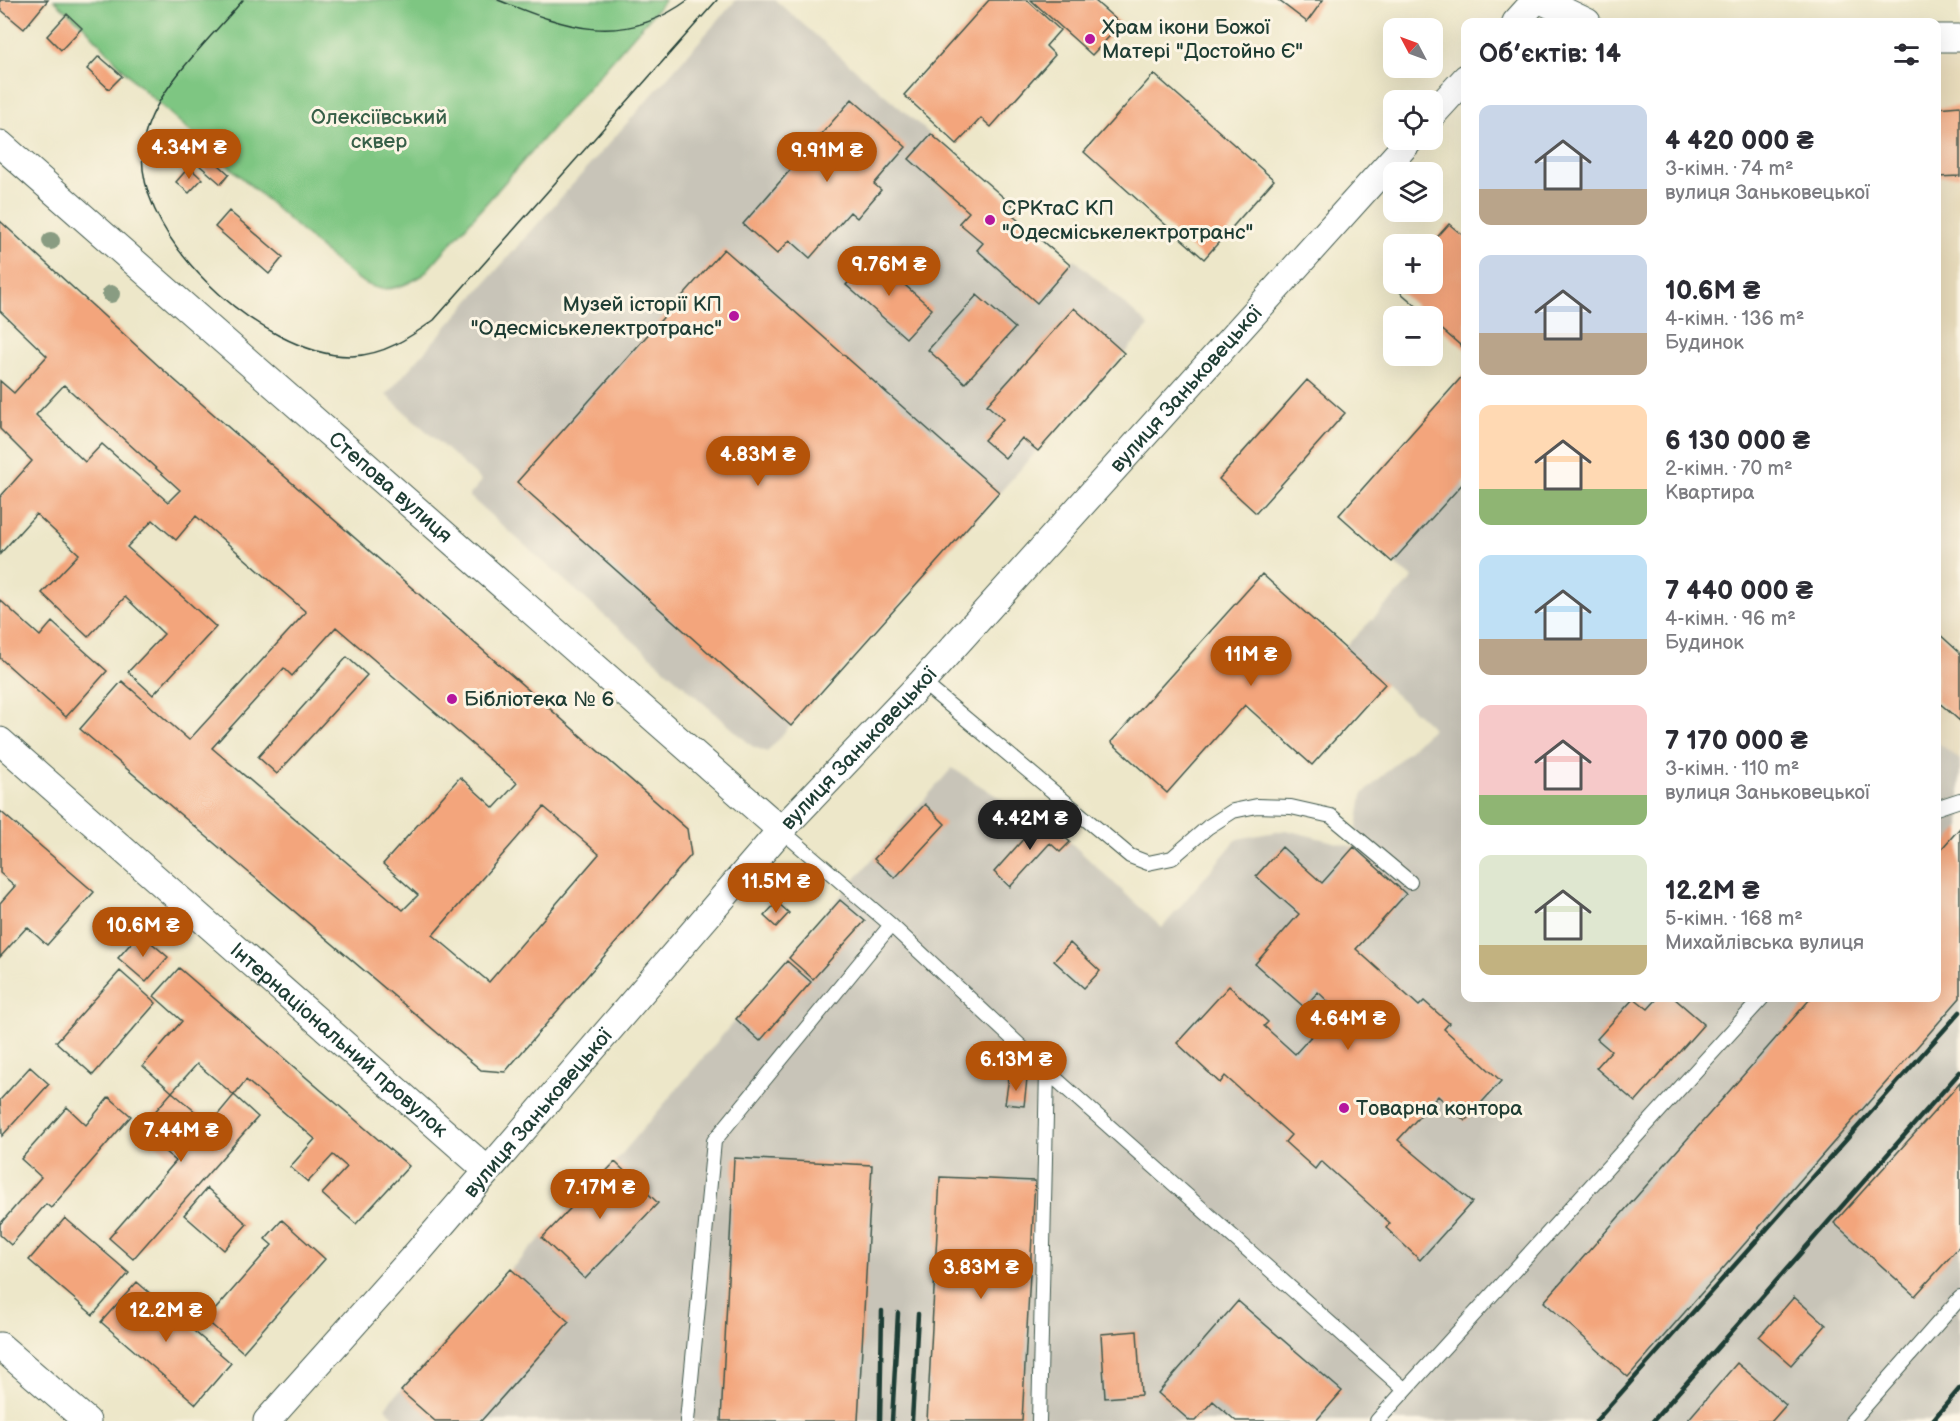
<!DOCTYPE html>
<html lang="uk">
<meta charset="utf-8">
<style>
:root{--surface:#fff;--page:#f7f7f7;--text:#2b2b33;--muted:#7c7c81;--accent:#b45309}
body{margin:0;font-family:"Balsamiq Sans",sans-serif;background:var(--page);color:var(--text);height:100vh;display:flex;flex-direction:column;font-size:22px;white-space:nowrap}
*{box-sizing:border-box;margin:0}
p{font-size:20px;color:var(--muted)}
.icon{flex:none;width:33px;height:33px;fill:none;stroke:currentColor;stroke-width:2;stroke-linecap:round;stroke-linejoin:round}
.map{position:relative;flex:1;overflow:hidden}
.panel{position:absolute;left:1461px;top:18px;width:480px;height:984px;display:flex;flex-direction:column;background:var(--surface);border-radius:12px;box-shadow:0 6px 24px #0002}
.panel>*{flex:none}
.needle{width:39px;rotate:311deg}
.tools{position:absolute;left:1383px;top:18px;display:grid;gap:12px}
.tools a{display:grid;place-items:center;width:60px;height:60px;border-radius:12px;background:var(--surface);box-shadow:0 6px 24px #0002;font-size:30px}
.price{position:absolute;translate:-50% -51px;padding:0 14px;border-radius:21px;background:var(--accent);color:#fff;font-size:20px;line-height:39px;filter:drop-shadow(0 2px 3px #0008)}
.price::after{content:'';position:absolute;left:50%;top:36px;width:18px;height:14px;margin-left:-9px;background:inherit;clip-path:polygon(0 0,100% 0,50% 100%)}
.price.current{background:#222;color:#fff}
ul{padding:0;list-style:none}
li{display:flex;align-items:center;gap:18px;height:150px;padding:0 18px}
li span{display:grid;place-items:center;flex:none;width:168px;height:120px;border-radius:12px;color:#555}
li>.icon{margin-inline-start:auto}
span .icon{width:72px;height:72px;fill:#fffc;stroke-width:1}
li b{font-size:26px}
h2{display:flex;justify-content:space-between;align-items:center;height:72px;padding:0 18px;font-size:26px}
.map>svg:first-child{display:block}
</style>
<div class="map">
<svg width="1960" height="1421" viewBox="0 0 1960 1421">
<rect width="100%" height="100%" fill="#fcf5e5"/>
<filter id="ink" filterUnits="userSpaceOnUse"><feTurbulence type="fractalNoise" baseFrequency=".0167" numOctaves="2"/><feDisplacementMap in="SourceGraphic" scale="12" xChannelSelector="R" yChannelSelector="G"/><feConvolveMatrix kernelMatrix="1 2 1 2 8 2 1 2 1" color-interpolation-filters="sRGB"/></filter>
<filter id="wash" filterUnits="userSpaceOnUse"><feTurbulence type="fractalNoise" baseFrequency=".008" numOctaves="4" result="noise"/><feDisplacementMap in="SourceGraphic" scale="24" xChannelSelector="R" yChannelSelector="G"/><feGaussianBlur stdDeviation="1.35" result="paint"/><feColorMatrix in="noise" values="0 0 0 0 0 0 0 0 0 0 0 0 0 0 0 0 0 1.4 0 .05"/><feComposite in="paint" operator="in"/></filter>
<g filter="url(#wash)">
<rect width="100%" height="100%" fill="#ede7c9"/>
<path fill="#e7daba" d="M1936,60H1960V760L1936,742Z"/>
<path fill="#c8c4b8" d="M736,0H775L1018,210L1014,216L1069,265L1074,259L1149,326L767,752L752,746L469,496L482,481L386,395Z
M1465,480L1466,998H1936L1937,742L1960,760V1421H398L385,1407L511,1269L615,1162L848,887L952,768L1070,842L1162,928L1237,839L1286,830L1354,847L1362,795L1433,728L1344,648L1413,578L1392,562Z"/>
<path fill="#7ec682" stroke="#4e825b" stroke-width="1.5" d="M54,0H665L423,275C384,299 369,290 336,262L135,82L86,28Z"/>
<g id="blocks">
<path fill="#f3a57b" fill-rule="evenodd" d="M0,0H48L24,29L0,9Z
M989,0H1027L1060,30L1046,46L1055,55L991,127L981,118L957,144L904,95Z
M1031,0H1094L1121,24L1092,55Z
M1278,0H1323L1307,22Z
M67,14L82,28L61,50L47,36Z
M99,56L122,76L109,89L87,69Z
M1154,74L1274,180L1204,259L1084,152Z
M852,99L906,147L874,184L881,190L857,218L850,212L810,258L790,240L777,254L743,224Z
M1960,106V176L1936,177V108Z
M931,134L1018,210L1013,216L1070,265L1037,303L977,250L983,243L959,223L969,212L909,159Z
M200,148L229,174L221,184L191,158Z
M189,167L202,179L189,193L176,182Z
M229,211L283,257L269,274L215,227Z
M0,221L162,369L687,829L691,855L505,1072L481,1070L80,729L122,681L189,740L306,612L196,516L176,540L153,520L127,547L216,627L153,695L128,672L164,634L125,597L88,637L42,593L79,554L36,514L0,554V497L32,461L0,429V381L14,393L47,356L0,311ZM64,385L180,490L168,502L102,444L85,462L36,415ZM336,627L517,783L494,808L460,777L383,864L418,895L403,910L212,748L284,668L292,676ZM544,807L599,854L489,982L433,935Z
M1449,224L1466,238V350L1432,321V316H1428L1394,287L1397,284H1432L1431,244Z
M724,249L999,492L791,726L517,482Z
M872,256L932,309L906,338L846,285Z
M977,295L1015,328L965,383L928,350Z
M1074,308L1124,353L1038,451L1022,438L1005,458L984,440L1003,419L987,405Z
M1466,372V480L1392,562L1339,515Z
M1307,380L1345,413L1256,513L1219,479Z
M1262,574L1385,684L1312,765L1245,705L1167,793L1111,742Z
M0,600L40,636L52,622L107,671L66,717L0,658Z
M1936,631L1960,653V721L1936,700Z
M347,657L367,675L277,774L258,757Z
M925,804L945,824L895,878L874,859Z
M0,811L94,892L47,945L27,927L0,957V903L15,886L0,873Z
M1043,817L1070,842L1060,852L1050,843L1010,887L994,872Z
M1960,828V998L1628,1377L1544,1302L1811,998H1936V855Z
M1282,847L1322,883L1354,847L1406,894L1356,949L1419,1006L1424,1001L1449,1023L1444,1029L1501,1081L1465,1121L1438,1096L1398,1140L1472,1202L1420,1260L1386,1228L1390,1223L1321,1161L1315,1169L1285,1142L1291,1135L1225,1076L1220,1083L1177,1043L1229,986L1268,1022L1264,1026L1295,1054L1336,1009L1318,992L1304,1007L1255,964L1299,914L1256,876Z
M840,900L865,921L813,979L789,958Z
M777,902L789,913L776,927L764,916Z
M140,933L168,957L146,982L118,958Z
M1070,943L1100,971L1084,988L1054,961Z
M787,961L811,982L760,1041L736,1019Z
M179,968L409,1166L356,1224L322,1194L347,1167L333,1155L308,1182L290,1167L315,1139L246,1080L234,1095L197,1064L172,1092L143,1066L182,1021L154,996Z
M120,971L156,1003L93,1075L56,1042Z
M1634,998L1648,1009L1658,998H1674L1704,1024L1635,1102L1596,1068L1611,1051L1597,1039Z
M30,1067L49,1084L2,1136L0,1100Z
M1009,1077L1027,1079L1024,1106L1005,1104Z
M1960,1083V1246L1915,1296L1834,1223Z
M172,1092L210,1124L234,1095L258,1117L133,1259L109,1238L176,1161L139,1130Z
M109,1097L131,1116L51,1208L46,1204L11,1245L0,1235V1224L41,1177L21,1159L67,1107L86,1125Z
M734,1158L872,1165L858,1421H721Z
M615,1162L658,1203L585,1279L542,1238Z
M940,1177L1035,1181L1022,1421H927Z
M207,1188L247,1224L224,1250L184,1215Z
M65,1218L129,1273L93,1315L29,1260Z
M282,1220L325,1259L243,1352L206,1320L272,1245L265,1239Z
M511,1269L569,1322L481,1421H435L401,1391Z
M137,1282L231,1363L196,1404L101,1322Z
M1794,1297L1826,1325L1791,1365L1759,1337Z
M1238,1301L1342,1391L1316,1421H1236L1213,1401L1195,1421H1190L1158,1393Z
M1137,1331L1141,1395L1105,1398L1101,1334Z
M1737,1363L1786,1405L1772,1421H1687Z"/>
</g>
</g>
<g filter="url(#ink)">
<use href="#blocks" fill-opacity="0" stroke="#3e564a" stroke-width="1.5"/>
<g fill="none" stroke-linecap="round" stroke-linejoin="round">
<g stroke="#3e564a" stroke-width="16">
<path id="lane" d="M922,682L1130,856L1148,863L1172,858L1208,827L1233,811L1257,806L1291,807L1331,816L1410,882
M1936,808L1960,800
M781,830L891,925L1047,1071L1404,1389
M687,1421L714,1141L891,925
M1039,1421L1047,1071
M1377,1421L1762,998
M1852,1421L1960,1298"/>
</g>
<g stroke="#3e564a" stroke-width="29">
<g id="street">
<path d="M1541,0L1587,22"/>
<path d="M1516,22L1536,0"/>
<path d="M1936,38H1960"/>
<path d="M1432,115L1466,78"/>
<path id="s1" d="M0,144L781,830"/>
<path id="s2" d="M0,741L488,1171"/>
<path d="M0,1346L87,1421"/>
<path id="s3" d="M267,1421L418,1252L781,830L922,682L1410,140"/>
</g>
</g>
<use href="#lane" stroke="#fff" stroke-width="14"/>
<use href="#street" stroke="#fff" stroke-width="27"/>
<path stroke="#1f3d34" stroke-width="1.5" d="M243,0C211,38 157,87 145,135C121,229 263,358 352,356C384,355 409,338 434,320L717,0
M498,0C568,28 621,49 688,0"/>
<path stroke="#1f3d34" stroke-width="4.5" d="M880,1421L882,1311
M892,1421L898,1313
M912,1421L918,1314
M1596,1421L1960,1012
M1653,1421L1960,1072
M1932,1421L1960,1388"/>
</g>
<g fill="#899c82">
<circle cx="51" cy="241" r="9"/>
<circle cx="111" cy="294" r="9"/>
</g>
</g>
<g fill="#b5179e" stroke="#fcf5e5" stroke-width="2">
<circle cx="1090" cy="39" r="6"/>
<circle cx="990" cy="220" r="6"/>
<circle cx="734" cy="316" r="6"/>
<circle cx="452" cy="699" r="6"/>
<circle cx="1344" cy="1108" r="6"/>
</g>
<g text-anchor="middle" stroke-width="6" stroke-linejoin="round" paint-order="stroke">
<g font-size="21" fill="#1f3d34" stroke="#fcf5e5" text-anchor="start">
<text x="1102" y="34">Храм ікони Божої<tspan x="1102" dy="24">Матері "Достойно Є"</tspan></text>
<text x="1002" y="215">СРКтаС КП<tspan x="1002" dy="24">"Одесміськелектротранс"</tspan></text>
<text x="722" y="311" text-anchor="end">Музей історії КП<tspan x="722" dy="24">"Одесміськелектротранс"</tspan></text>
<text x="464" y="706">Бібліотека № 6</text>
<text x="1356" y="1115">Товарна контора</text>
</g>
<g font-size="21" fill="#375f48" stroke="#fcf5e5">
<text x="379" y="124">Олексіївський<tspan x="379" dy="24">сквер</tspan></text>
</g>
<g font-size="21" fill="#1f3d34" stroke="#fcf5e5">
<text dy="7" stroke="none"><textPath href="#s3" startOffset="1382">вулиця Заньковецької</textPath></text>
<text dy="7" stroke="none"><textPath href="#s1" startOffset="520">Степова вулиця</textPath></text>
<text dy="7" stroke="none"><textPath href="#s3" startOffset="896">вулиця Заньковецької</textPath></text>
<text dy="7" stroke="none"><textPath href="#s2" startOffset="452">Інтернаціональний провулок</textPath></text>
<text dy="7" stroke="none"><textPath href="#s3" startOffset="410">вулиця Заньковецької</textPath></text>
</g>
</g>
</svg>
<div class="tools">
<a><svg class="needle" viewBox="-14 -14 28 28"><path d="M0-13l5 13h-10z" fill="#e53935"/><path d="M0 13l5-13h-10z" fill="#7c7c81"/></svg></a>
<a><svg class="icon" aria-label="locate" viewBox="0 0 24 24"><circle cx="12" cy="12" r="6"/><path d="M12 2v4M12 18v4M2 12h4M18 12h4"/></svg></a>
<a><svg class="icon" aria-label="layers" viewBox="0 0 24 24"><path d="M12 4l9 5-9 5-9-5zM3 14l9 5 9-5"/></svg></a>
<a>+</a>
<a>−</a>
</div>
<b class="price" style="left:189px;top:180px">4.34M ₴</b>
<b class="price" style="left:827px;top:183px">9.91M ₴</b>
<b class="price" style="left:889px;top:297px">9.76M ₴</b>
<b class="price" style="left:758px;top:487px">4.83M ₴</b>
<b class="price" style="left:1251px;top:687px">11M ₴</b>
<b class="price current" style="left:1030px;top:851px">4.42M ₴</b>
<b class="price" style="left:776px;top:914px">11.5M ₴</b>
<b class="price" style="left:143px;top:958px">10.6M ₴</b>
<b class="price" style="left:1348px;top:1051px">4.64M ₴</b>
<b class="price" style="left:1016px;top:1092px">6.13M ₴</b>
<b class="price" style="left:181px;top:1163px">7.44M ₴</b>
<b class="price" style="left:600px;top:1220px">7.17M ₴</b>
<b class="price" style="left:981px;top:1300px">3.83M ₴</b>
<b class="price" style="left:166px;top:1343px">12.2M ₴</b>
<section class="panel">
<h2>Об’єктів: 14<svg class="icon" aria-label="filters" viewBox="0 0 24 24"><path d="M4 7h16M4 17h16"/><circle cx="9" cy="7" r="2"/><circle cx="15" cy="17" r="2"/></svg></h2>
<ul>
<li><span style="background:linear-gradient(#c9d6e8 70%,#b9a48a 0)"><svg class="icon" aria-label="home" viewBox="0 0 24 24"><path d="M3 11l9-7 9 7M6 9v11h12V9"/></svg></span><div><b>4 420 000 ₴</b><p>3-кімн. · 74 m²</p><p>вулиця Заньковецької</p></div></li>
<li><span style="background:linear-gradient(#c9d6e8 65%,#b9a48a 0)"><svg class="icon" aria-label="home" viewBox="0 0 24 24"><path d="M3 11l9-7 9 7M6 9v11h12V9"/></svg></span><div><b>10.6M ₴</b><p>4-кімн. · 136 m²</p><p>Будинок</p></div></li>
<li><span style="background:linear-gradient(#ffd9b3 70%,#8fb573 0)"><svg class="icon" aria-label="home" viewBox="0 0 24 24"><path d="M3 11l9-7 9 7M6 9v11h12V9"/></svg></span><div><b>6 130 000 ₴</b><p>2-кімн. · 70 m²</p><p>Квартира</p></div></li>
<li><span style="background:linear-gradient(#bfe0f5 70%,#b9a48a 0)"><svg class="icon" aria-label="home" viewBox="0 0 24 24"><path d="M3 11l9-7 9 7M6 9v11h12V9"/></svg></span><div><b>7 440 000 ₴</b><p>4-кімн. · 96 m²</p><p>Будинок</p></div></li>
<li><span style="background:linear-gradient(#f6c9c9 75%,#8fb573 0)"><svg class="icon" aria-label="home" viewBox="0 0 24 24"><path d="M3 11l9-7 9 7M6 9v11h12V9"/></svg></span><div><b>7 170 000 ₴</b><p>3-кімн. · 110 m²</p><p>вулиця Заньковецької</p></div></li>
<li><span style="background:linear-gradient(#dfe7d0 75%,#c2b280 0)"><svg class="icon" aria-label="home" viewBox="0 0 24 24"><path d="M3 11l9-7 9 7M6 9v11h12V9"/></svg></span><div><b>12.2M ₴</b><p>5-кімн. · 168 m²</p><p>Михайлівська вулиця</p></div></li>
</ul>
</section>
</div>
